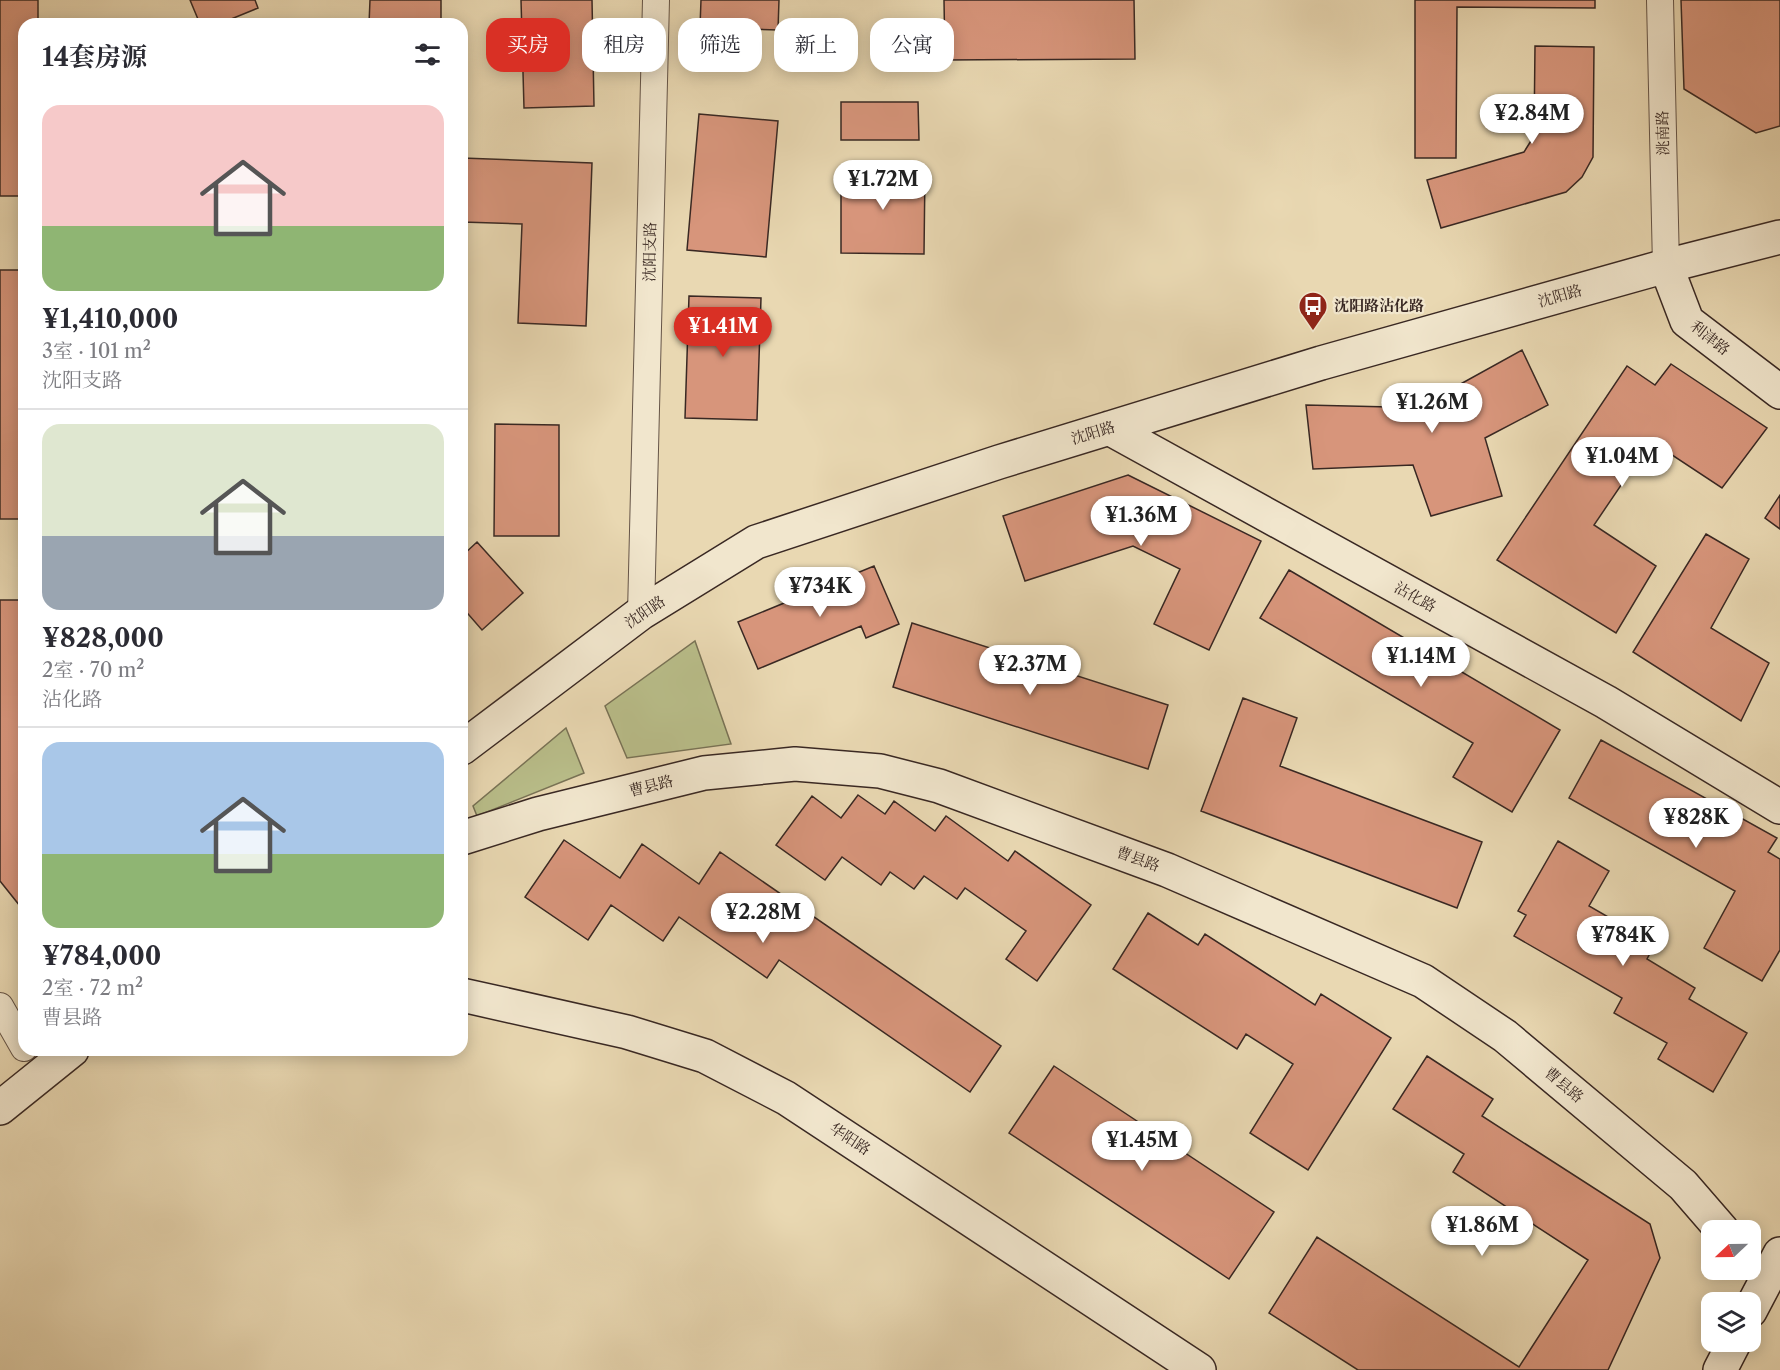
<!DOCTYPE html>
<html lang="zh">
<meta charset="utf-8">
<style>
:root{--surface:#fff;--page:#f2f2f3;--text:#2b2b33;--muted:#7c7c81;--line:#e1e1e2;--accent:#d93025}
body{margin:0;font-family:"Libre Caslon Text","Noto Serif SC",serif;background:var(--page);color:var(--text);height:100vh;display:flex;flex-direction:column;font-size:22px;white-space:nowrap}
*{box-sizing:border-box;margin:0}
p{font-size:20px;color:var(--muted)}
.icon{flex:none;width:33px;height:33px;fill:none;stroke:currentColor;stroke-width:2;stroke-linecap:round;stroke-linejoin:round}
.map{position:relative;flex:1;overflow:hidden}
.drawer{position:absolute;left:18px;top:18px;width:450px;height:1038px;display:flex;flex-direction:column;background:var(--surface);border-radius:18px;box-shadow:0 3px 15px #0003}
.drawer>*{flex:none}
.top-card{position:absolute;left:486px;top:18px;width:570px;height:54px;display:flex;gap:12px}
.needle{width:39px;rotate:248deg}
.fabs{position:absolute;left:1701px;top:1220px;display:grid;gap:12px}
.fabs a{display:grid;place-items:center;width:60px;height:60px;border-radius:12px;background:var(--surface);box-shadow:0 3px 15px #0003;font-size:30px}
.price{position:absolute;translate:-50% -51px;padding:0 14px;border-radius:21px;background:#fff;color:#222;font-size:20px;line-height:39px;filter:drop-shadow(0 2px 3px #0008)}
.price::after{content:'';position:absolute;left:50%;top:36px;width:18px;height:14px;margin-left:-9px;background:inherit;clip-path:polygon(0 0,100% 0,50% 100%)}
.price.active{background:var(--accent);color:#fff}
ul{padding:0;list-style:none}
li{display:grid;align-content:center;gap:12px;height:318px;padding:0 24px}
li+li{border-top:2px solid var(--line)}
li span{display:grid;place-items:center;height:186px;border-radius:18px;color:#555}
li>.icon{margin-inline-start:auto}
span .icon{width:108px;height:108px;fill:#fffc;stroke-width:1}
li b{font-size:26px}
h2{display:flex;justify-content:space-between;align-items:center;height:72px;padding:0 24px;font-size:26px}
.chip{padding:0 21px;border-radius:18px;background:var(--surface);box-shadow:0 3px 15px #0003;font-size:21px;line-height:54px}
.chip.active{background:var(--accent);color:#fff}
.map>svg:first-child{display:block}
</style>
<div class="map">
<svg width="1780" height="1370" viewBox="0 0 1780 1370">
<rect width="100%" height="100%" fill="#e9d8b2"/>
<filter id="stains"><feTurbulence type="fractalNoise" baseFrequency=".00333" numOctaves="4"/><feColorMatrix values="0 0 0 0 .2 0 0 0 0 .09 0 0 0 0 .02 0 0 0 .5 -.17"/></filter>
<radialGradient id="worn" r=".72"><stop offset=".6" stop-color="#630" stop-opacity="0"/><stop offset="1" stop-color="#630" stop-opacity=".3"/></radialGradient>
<path fill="#b9be8a" stroke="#797356" stroke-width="1.5" d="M695,641L731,744L627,758L605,706Z
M566,728L584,773L477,816L473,806Z"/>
<path fill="#d7957b" stroke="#392823" stroke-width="1.5" d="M0,0H38V24H24V196H0Z
M190,0H255L258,8L219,24H200Z
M370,0H441V24H369Z
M521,0H592L594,106L524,108Z
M701,0H779L778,30L700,27Z
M944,0H1134L1135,59L945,60Z
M1415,0H1595V8L1457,7L1456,158H1415Z
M1681,0H1780V126L1756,133L1684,89Z
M1535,46L1594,47L1593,157L1582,177L1566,192L1441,228L1427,180L1524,152L1534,136Z
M462,47H466L464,110H462Z
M841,102H918L919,140H841Z
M699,114L778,121L766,257L687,250Z
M462,158L592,163L586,326L518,323L522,224L462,222Z
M841,169L925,170L924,254L841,253Z
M0,270H24V519H0Z
M689,296L761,298L757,420L685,418Z
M1522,350L1548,405L1485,438L1502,496L1431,516L1413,465L1313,469L1306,405L1391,407L1457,386Z
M1671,364L1767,428L1722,488L1651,441L1594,525L1656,566L1616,633L1497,560L1627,366L1655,385Z
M495,424L559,425V536H494Z
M1128,475L1261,541L1209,650L1154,624L1180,569L1133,546L1025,581L1003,516Z
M1780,495V529L1765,518Z
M1706,534L1749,559L1711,628L1769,663L1741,721L1633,652Z
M477,542L523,593L482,630L462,607V556Z
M874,566L899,624L866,638L861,626L758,669L738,622Z
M1289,570L1560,730L1512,812L1453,777L1473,743L1260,618Z
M0,600H24V911L0,881Z
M912,623L1168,705L1148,769L893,687Z
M1243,698L1297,718L1280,766L1482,842L1457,908L1201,811Z
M1601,740L1777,838L1768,852L1780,859V950L1762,981L1704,948L1735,891L1569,798Z
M858,795L885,814L894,801L935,831L946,816L1008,861L1015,851L1091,905L1037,981L1006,959L1026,931L965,888L957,899L924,876L914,889L890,872L881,885L842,857L825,880L776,845L812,796L841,818Z
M564,840L620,878L642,844L699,884L720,852L1001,1046L970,1092L779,960L767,978L679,917L663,941L611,905L588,940L525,897Z
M1558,841L1609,871L1589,906L1655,944L1647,959L1695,988L1689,999L1747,1033L1713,1092L1658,1059L1667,1043L1614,1013L1622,998L1514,936L1526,915L1518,911Z
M1148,913L1198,945L1205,934L1315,1005L1321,994L1391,1038L1308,1170L1250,1133L1293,1064L1246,1034L1237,1049L1113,969Z
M1427,1056L1493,1099L1482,1116L1650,1224L1660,1258L1608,1370H1358L1269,1313L1317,1237L1519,1367L1588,1260L1453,1172L1464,1154L1393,1109Z
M1054,1066L1274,1212L1229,1279L1009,1133Z"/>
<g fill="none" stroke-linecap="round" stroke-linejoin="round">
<g stroke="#655447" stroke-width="28">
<path id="street" d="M1660,0L1666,266
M641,613L656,0
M0,1006L24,1048"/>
</g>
<g stroke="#392823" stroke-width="36">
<path id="secondary" d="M1666,266L1687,321L1780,392
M1109,428L1606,702L1780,807
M462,748L641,613L756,542L999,462L1321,363L1666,266L1780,237
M462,838L538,814L704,773L795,764L880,771L939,786L1167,870L1423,981L1505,1036L1683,1185L1722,1230
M462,995L627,1032L705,1056L786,1098L1199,1370
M0,1108L72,1050
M1750,1311L1780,1254
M1720,1370L1735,1341"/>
</g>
<use href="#street" stroke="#f1e6cd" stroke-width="26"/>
<use href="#secondary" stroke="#f1e6cd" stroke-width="33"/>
</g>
<defs>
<g id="bus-pin" transform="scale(1.5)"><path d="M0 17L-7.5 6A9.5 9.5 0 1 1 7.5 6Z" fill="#8f2418" stroke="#f1e6cd"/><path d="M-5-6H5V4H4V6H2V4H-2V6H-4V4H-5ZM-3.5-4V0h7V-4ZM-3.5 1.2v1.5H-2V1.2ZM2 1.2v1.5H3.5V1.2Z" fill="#fff"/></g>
</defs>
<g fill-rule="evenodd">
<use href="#bus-pin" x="1313" y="306"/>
</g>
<g text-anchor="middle" stroke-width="4.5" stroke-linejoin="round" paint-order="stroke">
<g font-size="15" fill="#392823" stroke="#f1e6cd">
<text transform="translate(1663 133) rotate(-91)" y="5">洮南路</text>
<text transform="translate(650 252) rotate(-89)" y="5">沈阳支路</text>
<text transform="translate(1560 296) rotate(-16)" y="5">沈阳路</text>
<text transform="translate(1710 338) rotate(38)" y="5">利津路</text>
<text transform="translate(1093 433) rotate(-17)" y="5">沈阳路</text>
<text transform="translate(1415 597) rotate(29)" y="5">沾化路</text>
<text transform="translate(645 612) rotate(-34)" y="5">沈阳路</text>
<text transform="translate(651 786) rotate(-14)" y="5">曹县路</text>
<text transform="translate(1138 859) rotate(20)" y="5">曹县路</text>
<text transform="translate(1564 1085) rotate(40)" y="5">曹县路</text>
<text transform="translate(850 1139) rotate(33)" y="5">华阳路</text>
</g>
<g font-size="15" font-weight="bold" fill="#392823" stroke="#f1e6cd" text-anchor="start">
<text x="1334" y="311">沈阳路沾化路</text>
</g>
</g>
<rect width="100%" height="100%" filter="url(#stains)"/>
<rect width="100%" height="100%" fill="url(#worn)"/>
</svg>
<div class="fabs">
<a><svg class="needle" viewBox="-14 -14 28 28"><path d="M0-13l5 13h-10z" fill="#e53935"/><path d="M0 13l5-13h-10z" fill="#7c7c81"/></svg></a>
<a><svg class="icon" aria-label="layers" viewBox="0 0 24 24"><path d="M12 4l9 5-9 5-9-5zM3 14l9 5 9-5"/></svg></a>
</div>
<b class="price" style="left:1532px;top:145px">¥2.84M</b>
<b class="price" style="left:883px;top:211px">¥1.72M</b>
<b class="price active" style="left:723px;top:358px">¥1.41M</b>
<b class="price" style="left:1432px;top:434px">¥1.26M</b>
<b class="price" style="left:1622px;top:488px">¥1.04M</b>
<b class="price" style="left:1141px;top:547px">¥1.36M</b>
<b class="price" style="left:820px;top:618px">¥734K</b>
<b class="price" style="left:1421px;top:688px">¥1.14M</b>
<b class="price" style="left:1030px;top:696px">¥2.37M</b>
<b class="price" style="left:1696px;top:849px">¥828K</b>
<b class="price" style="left:763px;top:944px">¥2.28M</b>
<b class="price" style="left:1623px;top:967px">¥784K</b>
<b class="price" style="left:1142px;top:1172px">¥1.45M</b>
<b class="price" style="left:1482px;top:1257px">¥1.86M</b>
<div class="top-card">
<a class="chip active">买房</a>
<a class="chip">租房</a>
<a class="chip">筛选</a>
<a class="chip">新上</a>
<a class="chip">公寓</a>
</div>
<section class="drawer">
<h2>14套房源<svg class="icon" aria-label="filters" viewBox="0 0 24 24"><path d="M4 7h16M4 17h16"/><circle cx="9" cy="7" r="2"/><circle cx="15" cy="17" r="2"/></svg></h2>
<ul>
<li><span style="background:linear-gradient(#f6c9c9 65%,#8fb573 0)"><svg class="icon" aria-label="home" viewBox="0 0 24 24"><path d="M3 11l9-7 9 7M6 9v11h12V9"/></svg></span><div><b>¥1,410,000</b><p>3室 · 101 m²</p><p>沈阳支路</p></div></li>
<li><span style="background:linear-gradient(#dfe7d0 60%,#9aa5b1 0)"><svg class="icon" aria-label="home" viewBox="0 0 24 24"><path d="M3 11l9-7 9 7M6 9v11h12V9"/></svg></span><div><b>¥828,000</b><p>2室 · 70 m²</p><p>沾化路</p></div></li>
<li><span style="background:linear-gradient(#a9c7e8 60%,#8fb573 0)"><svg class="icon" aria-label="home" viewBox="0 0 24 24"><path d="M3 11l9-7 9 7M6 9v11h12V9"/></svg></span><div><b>¥784,000</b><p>2室 · 72 m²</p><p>曹县路</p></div></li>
</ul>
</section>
</div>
